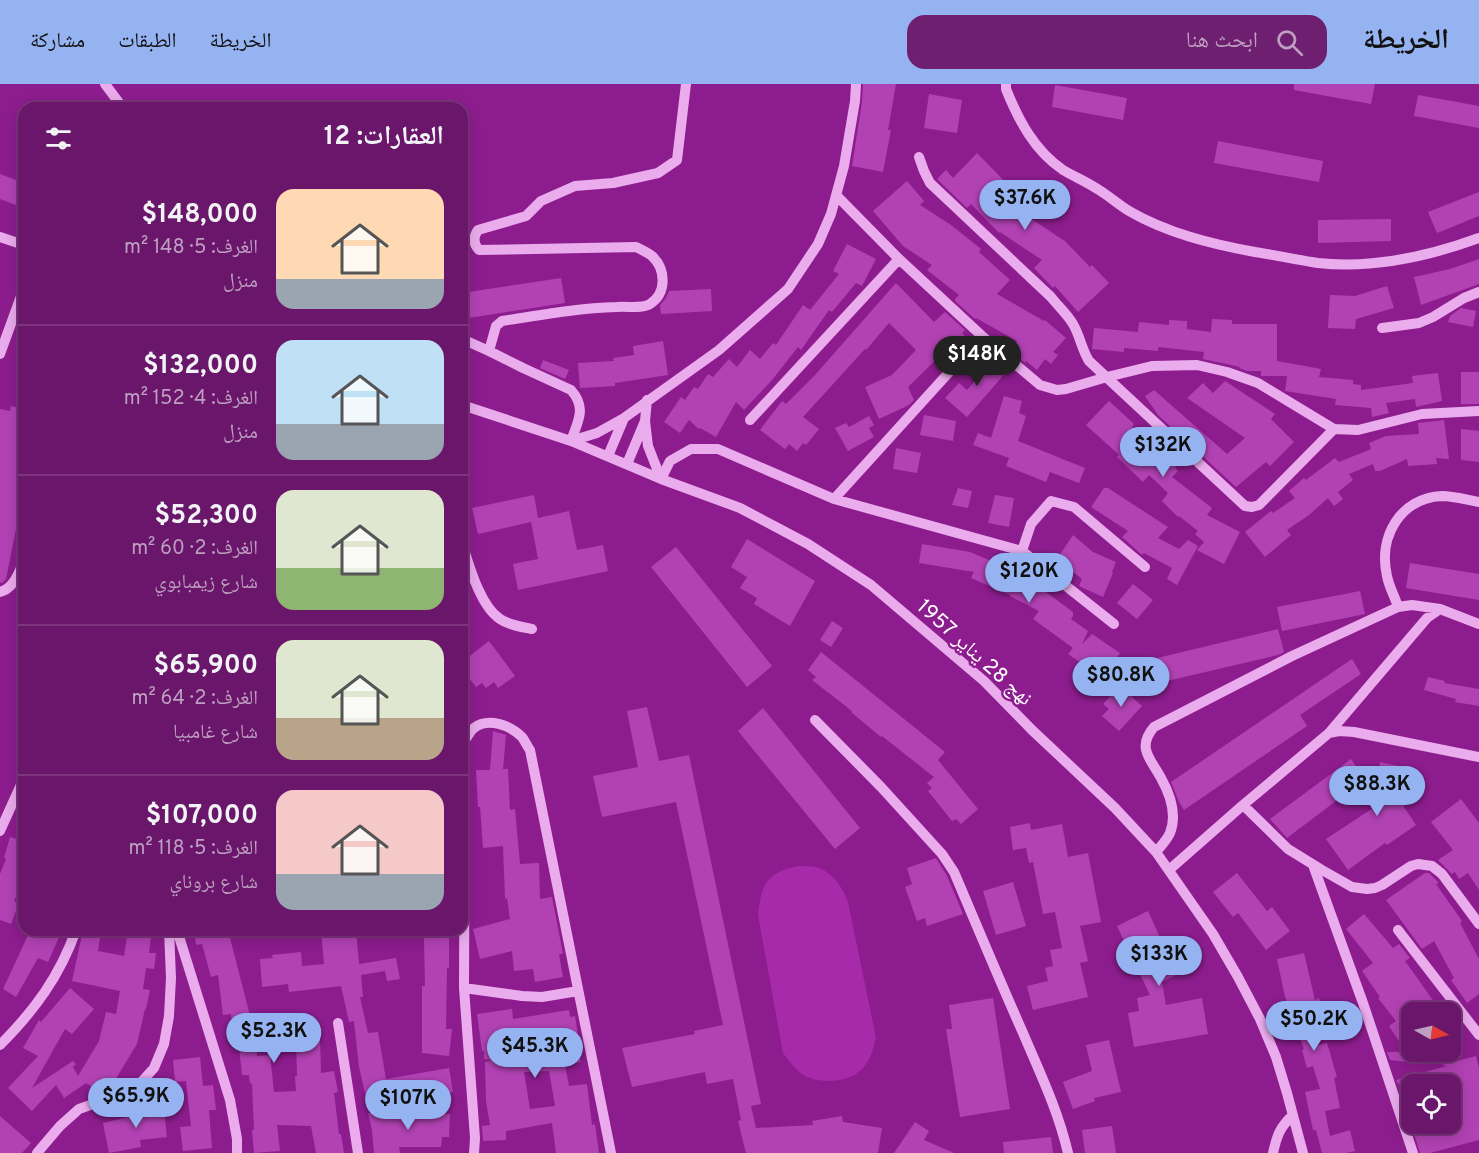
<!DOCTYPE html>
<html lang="ar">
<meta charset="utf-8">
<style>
:root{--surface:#6a166a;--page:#6f1f70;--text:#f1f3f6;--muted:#be9fc1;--line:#7d357e;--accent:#95b2f1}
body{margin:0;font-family:Overpass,"Noto Naskh Arabic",sans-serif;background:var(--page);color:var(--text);direction:rtl;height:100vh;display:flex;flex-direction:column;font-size:22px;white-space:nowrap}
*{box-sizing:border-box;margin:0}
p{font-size:20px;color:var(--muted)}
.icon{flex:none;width:33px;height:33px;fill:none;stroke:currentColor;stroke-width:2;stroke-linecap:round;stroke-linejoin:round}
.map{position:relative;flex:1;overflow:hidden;direction:ltr}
.panel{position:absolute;left:18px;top:18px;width:450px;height:834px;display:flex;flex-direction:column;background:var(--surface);border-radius:18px;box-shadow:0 3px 15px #0003,0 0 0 2px var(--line);direction:rtl}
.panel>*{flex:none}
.needle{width:39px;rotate:98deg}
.controls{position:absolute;left:1401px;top:918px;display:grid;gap:12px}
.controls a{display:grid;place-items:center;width:60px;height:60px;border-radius:12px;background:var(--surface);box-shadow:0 3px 15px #0003,0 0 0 2px var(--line);font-size:30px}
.price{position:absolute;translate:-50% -51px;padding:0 14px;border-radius:21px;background:var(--accent);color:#111;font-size:20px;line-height:39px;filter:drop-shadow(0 2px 3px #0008)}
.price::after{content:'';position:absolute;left:50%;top:36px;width:18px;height:14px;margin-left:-9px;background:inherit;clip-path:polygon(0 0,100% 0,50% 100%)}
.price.active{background:#222;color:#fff}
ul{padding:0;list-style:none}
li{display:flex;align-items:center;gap:18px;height:150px;padding:0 24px}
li+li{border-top:2px solid var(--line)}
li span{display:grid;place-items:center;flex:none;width:168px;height:120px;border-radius:18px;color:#555}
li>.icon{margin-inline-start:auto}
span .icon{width:72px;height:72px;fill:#fffc;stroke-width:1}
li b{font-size:26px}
h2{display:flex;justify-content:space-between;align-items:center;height:72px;padding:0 24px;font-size:26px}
header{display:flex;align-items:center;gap:36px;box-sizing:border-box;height:84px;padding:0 30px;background:var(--accent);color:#111}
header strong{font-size:28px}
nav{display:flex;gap:33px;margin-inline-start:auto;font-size:21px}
.search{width:420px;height:54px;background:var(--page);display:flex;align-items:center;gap:15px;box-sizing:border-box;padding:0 21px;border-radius:18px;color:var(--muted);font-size:22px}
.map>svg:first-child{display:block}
</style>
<header>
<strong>الخريطة</strong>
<div class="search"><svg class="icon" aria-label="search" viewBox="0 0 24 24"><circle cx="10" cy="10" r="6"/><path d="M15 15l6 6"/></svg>ابحث هنا</div>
<nav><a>الخريطة</a><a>الطبقات</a><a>مشاركة</a></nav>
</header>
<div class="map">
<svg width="1479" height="1069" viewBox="0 0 1479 1069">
<rect width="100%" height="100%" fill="#8d1d8e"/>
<path fill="#a62aa9" d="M799,782C805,782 813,782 819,784C834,790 843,804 848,818L876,954C873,965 871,975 863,984C849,999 819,1001 802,990C794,985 789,976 783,969L758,831C761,800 767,788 799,782Z"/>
<path fill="#b242b4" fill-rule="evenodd" d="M863,0H896L888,46H891L883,88L852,82L862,18Z
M1294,0H1375L1371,20L1294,6Z
M1055,1L1127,14L1123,36L1052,23Z
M929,10L962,16L957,49L924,44Z
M1418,11L1479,22V44L1414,32Z
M1218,57L1323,77L1319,98L1214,79Z
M977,69L1028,121L1021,128L1063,156H1064L1090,183L1092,181L1109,199L1078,228L1055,202L1053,204L1034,184L1042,176L1000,148L999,149L971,120L967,124L937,95L946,86L953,94Z
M0,90L24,99V124L0,115Z
M907,97L924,117L920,121L951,141L981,165L979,168L1010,196L997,210L1044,237L1045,236L1066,254L1053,268L1058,271L1051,280L1045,275L1037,286L1026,277L1025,279L1010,266L1017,257L976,234L975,235L955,217V215L959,211L927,186L932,181L903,162L873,127Z
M1479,108V132L1437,149L1428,128Z
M1391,135V157L1318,159V136Z
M847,160L876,175L862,202L856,199L832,228L829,226L801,266L798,263L772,296L744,326L736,318L716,353L700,344L699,345L689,336L680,349L664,338L681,313L685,316L694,303L698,305L708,290L713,293L729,275L737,283L750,266L760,275L773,259L776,261L803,221L810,226L839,190L833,187Z
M1479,175V200L1421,221L1414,193L1450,185Z
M561,194L565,219L462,235V209Z
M896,199L934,238L945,228L965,246L962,249L966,253L952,267L949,263L908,303L914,316L909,321L879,335L865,303L892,291L916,266L889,239L866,266L865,265L803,333L819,345L806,361L803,359L797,367L789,360L785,365L760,346L782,317L786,320L815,291Z
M1387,202L1394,224L1356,235L1355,245L1328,244L1330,211L1355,212Z
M711,205L712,227L661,230L660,221L666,214L669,207Z
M1461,224L1476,227L1473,243L1448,238L1450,232Z
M1212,235L1232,236V240H1277V277L1321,285L1319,293L1353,296V300L1361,301V306L1413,299L1412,292L1438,289L1442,317L1416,323L1415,315L1386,319L1389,329L1372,333L1371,324L1335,321L1336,315L1285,307L1287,292H1261V287H1247L1239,284L1240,283L1203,275L1204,268L1158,263V267L1124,264V268L1092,265L1094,244L1138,248L1139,238L1169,241V236L1187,237V245L1211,248Z
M663,257L668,291L615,299V302L580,304L578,279L614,277L613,274L634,271L633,262Z
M983,271L997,281L1000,277L1009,285L967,333L945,314L959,299L967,306L984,287L975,281Z
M543,276L569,286L565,295L540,284Z
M1461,288H1479V320H1461Z
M1225,297L1275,330L1271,335L1294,358L1270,382L1266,378L1236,403L1158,331L1145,312L1154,306L1227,370L1245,354L1187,314L1203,299L1213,309Z
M1004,312L1022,317L1019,329L1026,332L1018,357L1085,384L1079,399L1050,388L1046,398L1006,382L1009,374L973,361L978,349L991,354Z
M1109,317L1134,340L1132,343L1150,360L1158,351L1183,374L1175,384L1178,387L1172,393L1212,424L1207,431L1240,448L1224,480L1197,466L1204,458L1195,450L1198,447L1179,432L1178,433L1162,417L1168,409L1149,391L1143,398L1117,373L1119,371L1086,341Z
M11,322L24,325V431L19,430L6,495L2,499L0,498V325L10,327Z
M924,331L956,337L953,357L920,351Z
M869,332L874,341L869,344L874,353L848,367L835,344L846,339L849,343Z
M1444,336L1449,375L1436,374L1437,380L1408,382L1407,375L1380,387H1375L1373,380L1349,390L1353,396L1338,408L1343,415L1334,422L1328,414L1309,431L1287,446L1291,451L1265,473L1245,448L1271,427L1273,429L1295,414L1289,407L1304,394L1306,396L1335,374L1339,378L1371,365L1369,359L1386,352L1419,350L1418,339Z
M1461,345L1479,347V378L1461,376Z
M896,364L921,369L917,389L893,385Z
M958,404L972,407L968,424L952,421Z
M1104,404H1108L1168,443L1158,454L1179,465L1188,456L1198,462L1177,501L1167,495L1172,484L1144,469L1142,471L1122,453L1128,447L1091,423Z
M534,411L538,434L569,427L577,466L603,461L608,487L518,506L513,480L538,475L531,438L478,450L472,424Z
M995,411L1014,414L1009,443L988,439Z
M1073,451L1093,468L1116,478L1112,488L1113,489L1103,513L1079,502L1082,495L1057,475Z
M747,455L815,497L790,542L754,520L757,514L740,504L747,493L731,483Z
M922,460L970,468L1003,482L1027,494L1073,528V532L1071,535L1088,547L1082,560L1092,550L1120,569L1103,594L1068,570L1073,564L1033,535L1039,527L1010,512V511L971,494L974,488L919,479Z
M676,463L772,582L747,603L651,483Z
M1410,479L1479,490V516L1406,504Z
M1133,500L1153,516L1137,535L1117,519Z
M1360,507L1365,530L1282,547L1277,523Z
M832,537L843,544L831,563L820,556Z
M1278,545L1284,568L1278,571L1154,600L1149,576Z
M489,557L515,592L498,604L494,598L486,604L482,599L476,603L462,585V578Z
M821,568L945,668L938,676L978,725L961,740L956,735L952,737L928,707L932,704L927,699L934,693L882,652L881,653L851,628L852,627L812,596L816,593L808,586Z
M1352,575L1361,590L1300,631L1307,642L1184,726L1179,718L1171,698Z
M1428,593L1445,597L1444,599L1479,605V622L1455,618L1456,615L1424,606Z
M1120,602L1142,622L1119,647L1102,632L1109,625L1103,620Z
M647,623L659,677L689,671L761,1020L751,1022L756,1044L813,1041L812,1037L842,1032L843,1038L882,1044L878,1069H746L738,1037L741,1036L733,995L707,1000L705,988L632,1003L622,964L695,950L694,947L723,941L676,718L602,733L593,692L638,683L627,627Z
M763,624L860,744L835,765L738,647Z
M493,647L506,651L503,685H508L510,726L515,725L520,780L539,779L540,815L552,813L563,870H559L563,893L535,898L533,885L514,887L512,867L480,875L473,845L510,835L507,814L505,815L503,762L483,764L480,723H478L476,686H490Z
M1351,675L1365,695L1287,754L1270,735Z
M1380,678L1412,685L1404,723L1416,741L1387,761L1385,759L1348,786L1326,755L1376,722L1366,707L1371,684L1379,685Z
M1461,715L1479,739V806L1468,789L1459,795L1455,788L1452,790L1438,776L1453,766L1431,738Z
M1030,739L1031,746L1062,740L1068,773L1088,769L1101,838L1080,842L1088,877L1080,879L1088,913L1033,926L1027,902L1048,897L1045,884L1053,882L1050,866L1062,864L1055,828L1043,830L1033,778L1029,779L1026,764L1013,766L1010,743Z
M10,753L24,757V794L14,817L19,819L11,840L0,836V790L6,775L4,774Z
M936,774L947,792L963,830L927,842L925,834L917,837L905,803L912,800L907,784Z
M1237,789L1267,827L1272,823L1290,847L1266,866L1238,829L1233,833L1213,808Z
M1425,789H1429L1439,799L1436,800L1462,837L1460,839L1479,875V910L1467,919L1451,896L1454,894L1434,857L1422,865L1386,816Z
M1013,798L1026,842L996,851L983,807Z
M1148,827L1162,858L1169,855L1174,864L1179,862L1190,884L1162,898L1166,921L1202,914L1208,950L1134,963L1128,929L1139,927L1137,914L1150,911L1117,842Z
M1364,830L1393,864L1399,860L1410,874L1405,877L1425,905L1441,928H1412V968H1446L1428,980L1390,976L1387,968H1406L1389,942L1396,937L1378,914L1380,913L1362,887L1373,879L1346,845Z
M43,846H68L66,852L60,851L48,878L38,874L16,913L3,905L29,849L41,854Z
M83,846H101L98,867L124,872L128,846H152L149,869H156L154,885L146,884L143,905L150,906L146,925H145L137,960L109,1006L102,1009L86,999L64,1014L56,1001L32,1027L8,1004L38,972L23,964L39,936L41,938L70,904L94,925L72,950L65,945L32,1004L73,977L76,980L73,983L78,992L99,957L106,928L116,930L120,907L72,897Z
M194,846H228L256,955L257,972L270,971L274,1008L296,1007L295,992H297L296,955L320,954L321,989L334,987L338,1008L334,1009L339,1050H341L344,1069H316L311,1042L277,1041L280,1067L254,1069L252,1046H254L252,999L250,1000L249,991H242L239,963L234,964L231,930L223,931L218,891L211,893L202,860L196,861Z
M321,846H356L359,880L396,874L400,895L387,897L385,887L361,891L363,913H360L368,949L378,948L386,995L449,984L453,1008L368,1022L359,983L354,937L349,938L341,902L289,908L288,900L262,903L260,875L273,874L272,871L301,868L302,882L324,880Z
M449,853V884H447L446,945H452L449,972L422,969V902H425L424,854Z
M1304,869L1315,916L1319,914L1326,934L1308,940L1315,962L1327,959L1337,993L1334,994L1340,1024L1325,1027L1330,1052L1350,1046L1355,1067L1347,1069H1322L1316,1046H1313L1305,1008L1320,1005L1313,982L1307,984L1302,966L1304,965L1285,913L1277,875Z
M993,914L1010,1025L960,1033L946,945H952L949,921Z
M512,925L513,935L569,926L570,933L575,932L578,952H575L581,978L565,981L569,1002L587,1000L592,1041L595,1040L599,1069H556L552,1039L506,1047V1056L483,1057L482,1042L490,1041L486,1017L485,978L490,977V976L484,975V967H482L477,930ZM549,987L555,1022L530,1025L524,988Z
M1109,956L1121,1008L1094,1014L1095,1017L1073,1025L1063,998L1092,987L1086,961Z
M1476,972L1479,984V1056L1430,1069H1420L1411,1040H1450V1000H1398L1396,996L1447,982L1442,981Z
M200,973L203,1002L213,1001L216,1026H209L212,1064L183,1067L180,1043L191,1042L186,997L175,998L173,976Z
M163,1018L167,1053L140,1056L141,1063L109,1069L103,1039L145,1029L144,1020Z
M368,1029L450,1030L449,1053H442L441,1063H399L400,1069H374L372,1046Z
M0,1032L31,1059L22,1069H0Z
M915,1038L929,1047L924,1056L954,1069H894Z
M1112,1042L1116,1069H1085L1082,1046Z
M1051,1053L1053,1069H1004L1003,1058Z"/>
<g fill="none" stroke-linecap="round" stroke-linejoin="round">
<path stroke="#ebaced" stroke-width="10" d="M105,0L123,24
M1006,0V5C1019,37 1034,66 1063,86C1075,93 1087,98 1099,106C1109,112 1119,121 1129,127C1167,149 1211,160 1255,168C1275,171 1297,176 1318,179C1373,185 1427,173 1479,154
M919,73L924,87L930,99L1051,213C1058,222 1067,230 1073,240C1080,252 1082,266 1089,277L1245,422L1252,423L1259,421L1334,345L1358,346L1422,330L1479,327
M837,112L899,175L982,252L1040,301L1057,306L1066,305L1107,293L1152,282L1197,281L1227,288L1258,299L1334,345
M0,153L24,161
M1382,244L1419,239L1433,233L1464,214L1479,208
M462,255L489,267
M0,270L24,204
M462,321L571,357L661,395L740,424L808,460L871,501L984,597L1032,646L1115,724L1156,768L1213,850L1238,893L1260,935L1276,973L1287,1009L1303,1069
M750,336L899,175
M645,337L648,362L661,395
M571,357C578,337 587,324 571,306L523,284L489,267L496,242L502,237C540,231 579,224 617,223C627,222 642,225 650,220C667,209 666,185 652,172C647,168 642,166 636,163L479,166C473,160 473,153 478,146L526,132L541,117L575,102L613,99L658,89L677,76L686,0
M571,357L597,349L624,334
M608,372L624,334L719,266L788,205L818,160L831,130L844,82L855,17L856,0
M627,380L645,337L647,316
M661,395L670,377L691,365H718L834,415L1022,467L1114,540
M834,415L982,252
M462,459C469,481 480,522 500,535C509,541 521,543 532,545
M1022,467L1031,440L1051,417L1074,423L1145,483
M0,508C14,504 18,490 24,477
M1398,523C1395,513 1389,503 1387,492C1378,453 1400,414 1442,412C1454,412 1467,416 1479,418
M815,636L881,703L942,770L954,788C977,842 999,895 1023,949C1040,989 1058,1026 1068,1069
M1329,649L1427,534L1440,525L1479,540
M1243,721L1288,765L1322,786L1352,803L1367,805L1375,804L1382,801L1411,782L1418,780L1432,782L1442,790L1479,840
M0,747L24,694
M1156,768C1161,762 1167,756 1170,749C1177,731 1170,710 1161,694C1151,675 1136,664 1154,643L1292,572L1398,523L1412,521L1440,525
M1313,781L1363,919L1413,1069
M1169,786L1243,721L1329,649L1339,647L1354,648L1479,673
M177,846L230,1016L237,1055V1069
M1398,846L1479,951
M464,904L522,912L542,913L578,907
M338,939L358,1069
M0,961C34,927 60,892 76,846
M37,1069L60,1042L79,1025L116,1012L135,1005L154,984L164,960L169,932L171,894L169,846
M474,1069L475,1054L464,904L465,656C468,652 470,647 474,644C488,633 510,641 522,653C525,657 527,662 530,666L611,1069
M1273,1069C1277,1051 1280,1043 1293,1031"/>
</g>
<g text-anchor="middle" stroke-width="5" stroke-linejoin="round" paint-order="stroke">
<g font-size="21" fill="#fff" stroke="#8d1d8e">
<text transform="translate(975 568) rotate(42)" y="7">نهج 28 يناير 1957</text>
</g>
</g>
</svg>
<div class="controls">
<a><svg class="needle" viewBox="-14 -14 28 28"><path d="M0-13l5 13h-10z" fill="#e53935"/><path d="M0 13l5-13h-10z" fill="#be9fc1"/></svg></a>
<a><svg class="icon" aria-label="locate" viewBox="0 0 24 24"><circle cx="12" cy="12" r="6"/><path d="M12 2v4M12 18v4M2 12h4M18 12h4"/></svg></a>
</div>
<b class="price" style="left:1025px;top:147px">$37.6K</b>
<b class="price active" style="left:977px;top:303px">$148K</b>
<b class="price" style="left:1163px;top:394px">$132K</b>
<b class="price" style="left:1029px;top:520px">$120K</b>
<b class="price" style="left:1121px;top:624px">$80.8K</b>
<b class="price" style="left:1377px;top:733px">$88.3K</b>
<b class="price" style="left:1159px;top:903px">$133K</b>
<b class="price" style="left:1314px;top:968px">$50.2K</b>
<b class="price" style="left:274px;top:980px">$52.3K</b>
<b class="price" style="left:535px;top:995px">$45.3K</b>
<b class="price" style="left:136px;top:1045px">$65.9K</b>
<b class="price" style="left:408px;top:1047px">$107K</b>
<section class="panel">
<h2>العقارات: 12<svg class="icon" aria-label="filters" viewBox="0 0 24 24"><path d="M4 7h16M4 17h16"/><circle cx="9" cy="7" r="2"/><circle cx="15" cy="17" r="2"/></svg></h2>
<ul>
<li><span style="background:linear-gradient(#ffd9b3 75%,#9aa5b1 0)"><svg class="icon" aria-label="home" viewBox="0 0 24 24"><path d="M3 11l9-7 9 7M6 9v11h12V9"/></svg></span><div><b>$148,000</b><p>الغرف: 5 · 148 m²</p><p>منزل</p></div></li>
<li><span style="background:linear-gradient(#bfe0f5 70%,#9aa5b1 0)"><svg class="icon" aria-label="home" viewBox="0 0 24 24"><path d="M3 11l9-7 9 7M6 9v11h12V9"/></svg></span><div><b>$132,000</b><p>الغرف: 4 · 152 m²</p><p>منزل</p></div></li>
<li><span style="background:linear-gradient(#dfe7d0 65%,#8fb573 0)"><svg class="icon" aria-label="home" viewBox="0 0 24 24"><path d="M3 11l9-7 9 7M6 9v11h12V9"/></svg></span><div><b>$52,300</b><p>الغرف: 2 · 60 m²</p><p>شارع زيمبابوي</p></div></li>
<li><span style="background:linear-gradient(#dfe7d0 65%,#b9a48a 0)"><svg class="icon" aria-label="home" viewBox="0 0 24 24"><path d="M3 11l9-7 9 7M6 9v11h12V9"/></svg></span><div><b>$65,900</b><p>الغرف: 2 · 64 m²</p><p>شارع غامبيا</p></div></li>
<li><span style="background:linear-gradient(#f6c9c9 70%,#9aa5b1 0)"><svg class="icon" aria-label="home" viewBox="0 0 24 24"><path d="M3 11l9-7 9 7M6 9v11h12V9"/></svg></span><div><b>$107,000</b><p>الغرف: 5 · 118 m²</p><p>شارع بروناي</p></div></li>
</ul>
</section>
</div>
